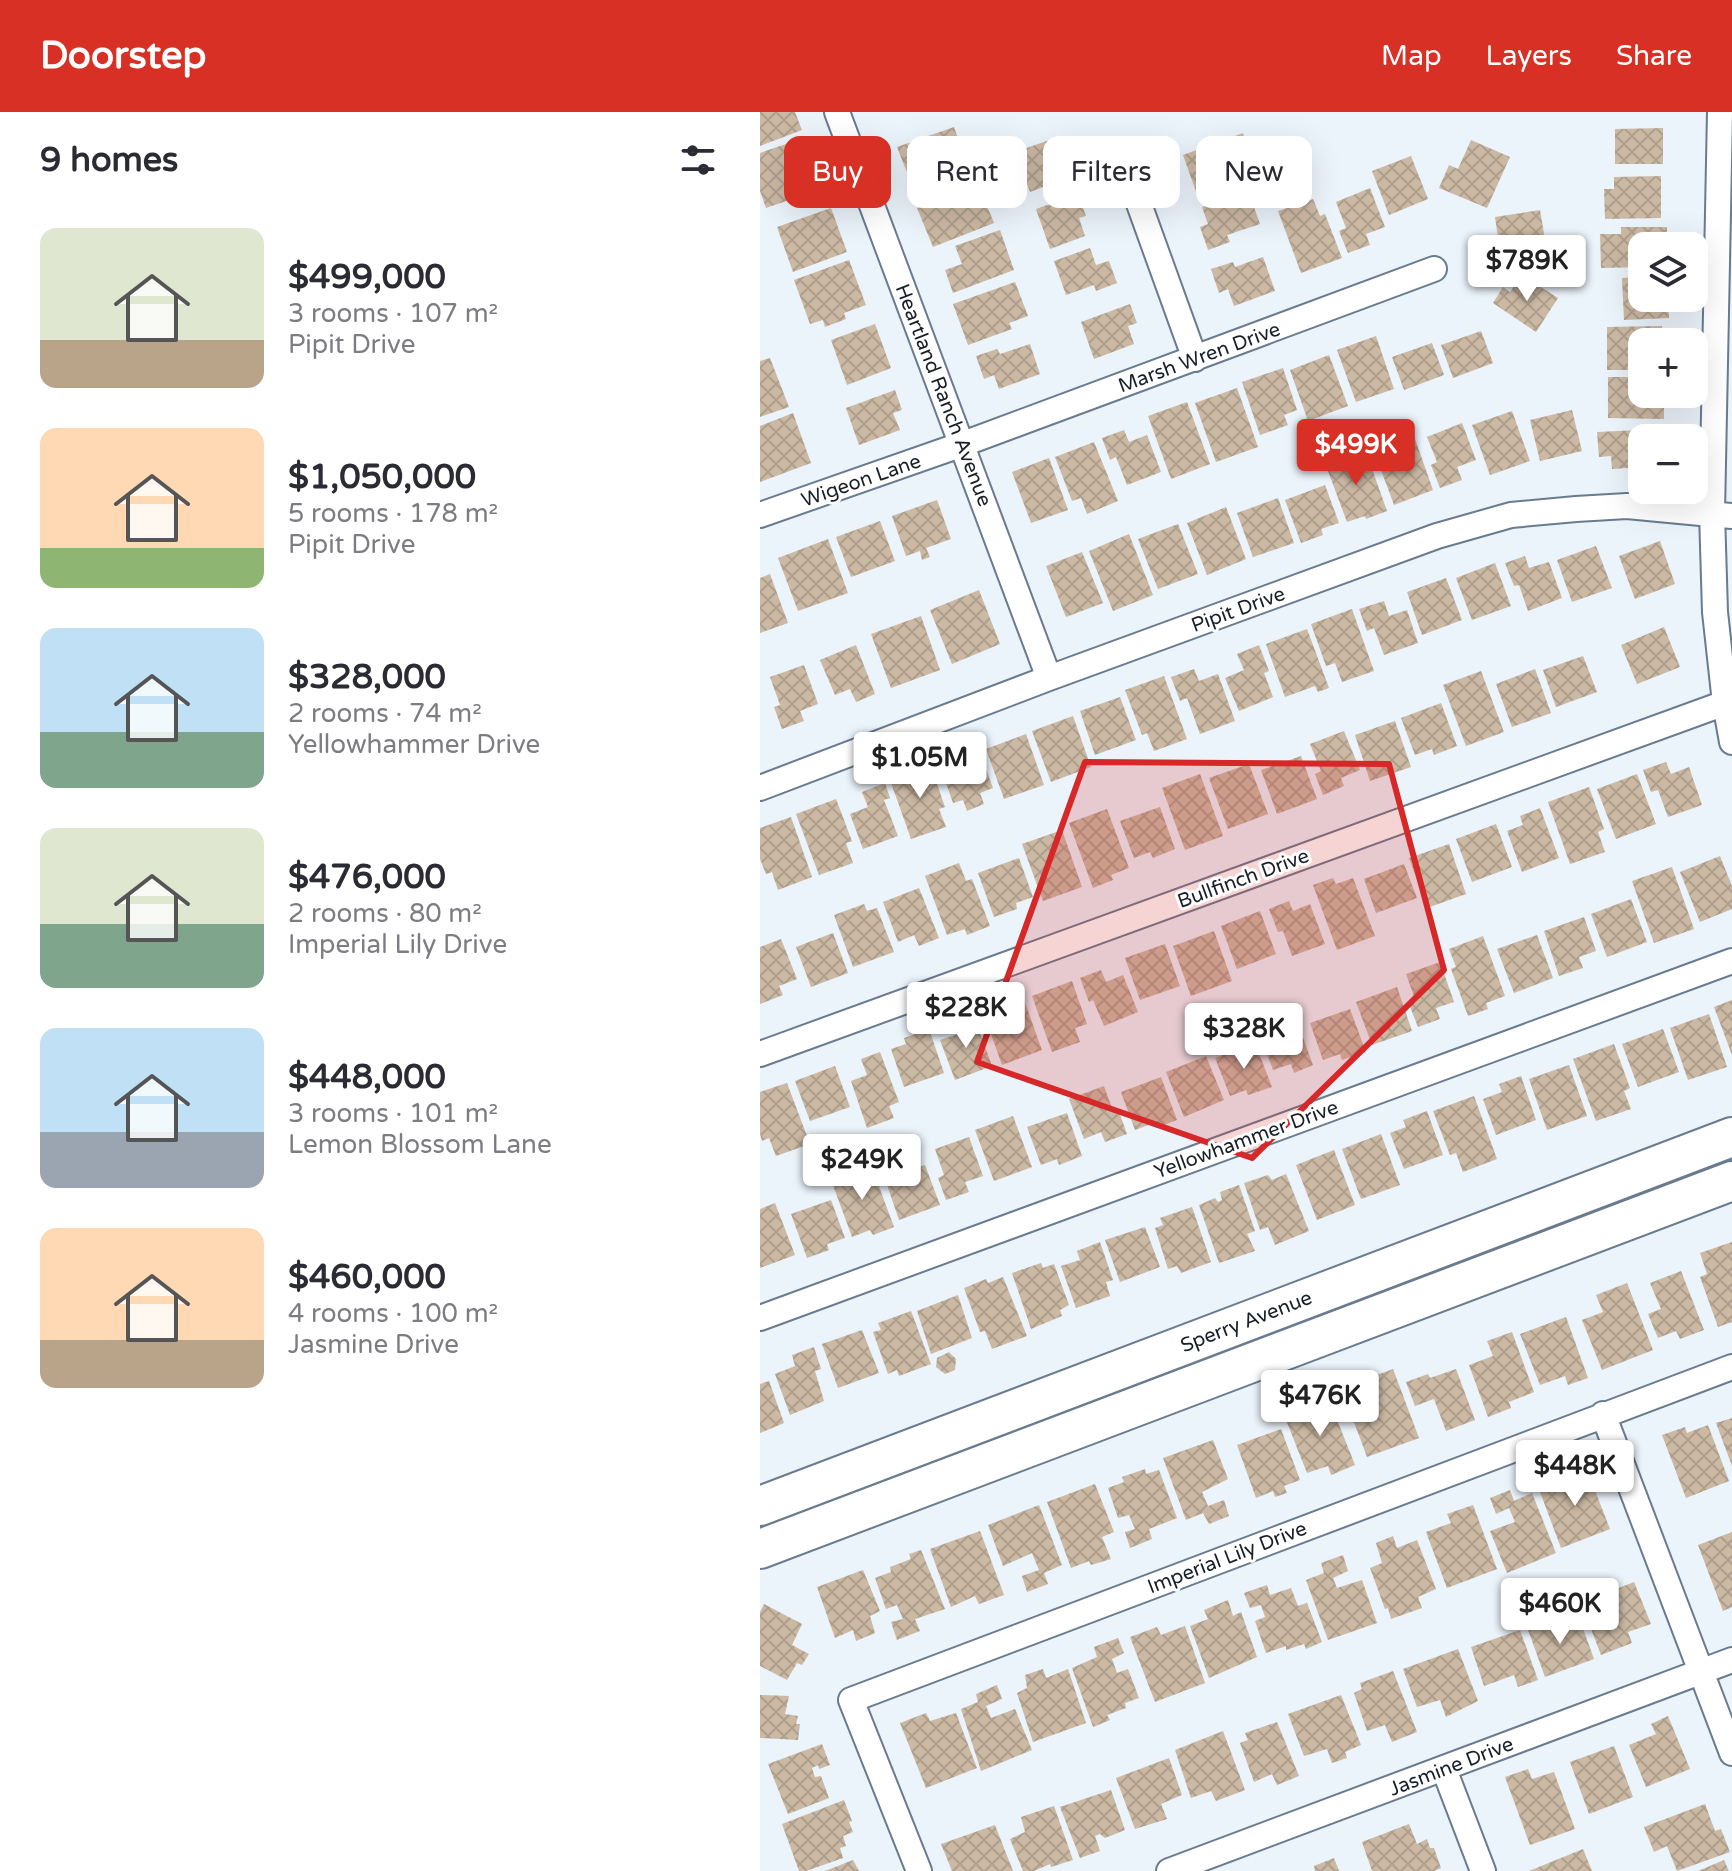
<!DOCTYPE html>
<meta charset="utf-8">
<style>
:root{--surface:#fff;--page:#f7f7f7;--text:#2b2b33;--muted:#7c7c81;--accent:#d93025}
body{margin:0;font-family:"Varela Round",sans-serif;background:var(--page);color:var(--text);height:100vh;display:flex;flex-direction:column;font-size:30px;white-space:nowrap}
*{box-sizing:border-box;margin:0}
p{font-size:26px;color:var(--muted)}
.icon{flex:none;width:44px;height:44px;fill:none;stroke:currentColor;stroke-width:2;stroke-linecap:round;stroke-linejoin:round}
.map{position:relative;flex:1;overflow:hidden}
.side{display:flex;flex-direction:column;background:var(--surface);width:760px}
.side>*{flex:none}
.hud{position:absolute;left:24px;top:24px;width:760px;height:72px;display:flex;gap:16px}
.fabs{position:absolute;left:868px;top:120px;display:grid;gap:16px}
.fabs a{display:grid;place-items:center;width:80px;height:80px;border-radius:16px;background:var(--surface);box-shadow:0 8px 32px #0002;font-size:40px}
.price{position:absolute;translate:-50% -68px;padding:0 18px;border-radius:8px;background:#fff;color:#222;font-size:26px;line-height:52px;filter:drop-shadow(0 2px 4px #0008)}
.price::after{content:'';position:absolute;left:50%;top:48px;width:24px;height:18px;margin-left:-12px;background:inherit;clip-path:polygon(0 0,100% 0,50% 100%)}
.price.selected{background:var(--accent);color:#fff}
ul{padding:0;list-style:none}
li{display:flex;align-items:center;gap:24px;height:200px;padding:0 40px}
li span{display:grid;place-items:center;flex:none;width:224px;height:160px;border-radius:16px;color:#555}
li>.icon{margin-inline-start:auto}
span .icon{width:96px;height:96px;fill:#fffc;stroke-width:1}
li b{font-size:34px}
h2{display:flex;justify-content:space-between;align-items:center;height:96px;padding:0 40px;font-size:34px}
.chip{padding:0 28px;border-radius:16px;background:var(--surface);box-shadow:0 8px 32px #0002;font-size:28px;line-height:72px}
.chip.selected{background:var(--accent);color:#fff}
header{display:flex;align-items:center;gap:48px;box-sizing:border-box;height:112px;padding:0 40px;background:var(--accent);color:#fff}
header strong{font-size:38px}
nav{display:flex;gap:44px;margin-inline-start:auto;font-size:28px}
main{display:flex;flex:1;min-height:0}
.map>svg:first-child{display:block}
</style>
<header>
<strong>Doorstep</strong>
<nav><a>Map</a><a>Layers</a><a>Share</a></nav>
</header>
<main>
<section class="side">
<h2>9 homes<svg class="icon" aria-label="filters" viewBox="0 0 24 24"><path d="M4 7h16M4 17h16"/><circle cx="9" cy="7" r="2"/><circle cx="15" cy="17" r="2"/></svg></h2>
<ul>
<li><span style="background:linear-gradient(#dfe7d0 70%,#b9a48a 0)"><svg class="icon" aria-label="home" viewBox="0 0 24 24"><path d="M3 11l9-7 9 7M6 9v11h12V9"/></svg></span><div><b>$499,000</b><p>3 rooms · 107 m²</p><p>Pipit Drive</p></div></li>
<li><span style="background:linear-gradient(#ffd9b3 75%,#8fb573 0)"><svg class="icon" aria-label="home" viewBox="0 0 24 24"><path d="M3 11l9-7 9 7M6 9v11h12V9"/></svg></span><div><b>$1,050,000</b><p>5 rooms · 178 m²</p><p>Pipit Drive</p></div></li>
<li><span style="background:linear-gradient(#bfe0f5 65%,#7fa58c 0)"><svg class="icon" aria-label="home" viewBox="0 0 24 24"><path d="M3 11l9-7 9 7M6 9v11h12V9"/></svg></span><div><b>$328,000</b><p>2 rooms · 74 m²</p><p>Yellowhammer Drive</p></div></li>
<li><span style="background:linear-gradient(#dfe7d0 60%,#7fa58c 0)"><svg class="icon" aria-label="home" viewBox="0 0 24 24"><path d="M3 11l9-7 9 7M6 9v11h12V9"/></svg></span><div><b>$476,000</b><p>2 rooms · 80 m²</p><p>Imperial Lily Drive</p></div></li>
<li><span style="background:linear-gradient(#bfe0f5 65%,#9aa5b1 0)"><svg class="icon" aria-label="home" viewBox="0 0 24 24"><path d="M3 11l9-7 9 7M6 9v11h12V9"/></svg></span><div><b>$448,000</b><p>3 rooms · 101 m²</p><p>Lemon Blossom Lane</p></div></li>
<li><span style="background:linear-gradient(#ffd9b3 70%,#b9a48a 0)"><svg class="icon" aria-label="home" viewBox="0 0 24 24"><path d="M3 11l9-7 9 7M6 9v11h12V9"/></svg></span><div><b>$460,000</b><p>4 rooms · 100 m²</p><p>Jasmine Drive</p></div></li>
</ul>
</section>
<div class="map">
<svg width="972" height="1759" viewBox="0 0 972 1759">
<defs>
<pattern id="building-cross-hatch" width="8" height="8" patternUnits="userSpaceOnUse" patternTransform="scale(2)"><rect width="8" height="8" fill="#ccb9a4"/><path d="M0 0l8 8M0 8l8-8" fill="none" stroke="#ae9f8d"/></pattern>
</defs>
<rect width="100%" height="100%" fill="#ebf3fb"/>
<path fill="url(#building-cross-hatch)" d="M0,0H35L42,18L0,34Z
M194,15L201,35L213,31L223,60L166,81L158,60L148,63L137,35Z
M903,16V52H855V17Z
M483,21L498,64L438,85L423,43Z
M298,25L312,64L270,80L255,40Z
M43,26L61,77L6,96L0,79V41Z
M711,28L750,45L727,96L679,76L689,53L698,57Z
M651,44L668,87L629,103L612,59Z
M901,64V106L845,107L844,77H854V65Z
M218,72L234,111L173,135L157,96Z
M610,76L625,115L606,122L610,133L588,141L579,119L586,116L576,90Z
M488,78L500,112L467,123L470,130L448,138L440,115L448,112L442,95Z
M318,82L326,104L319,106L325,124L290,137L276,97Z
M553,87L560,104L565,102L582,146L541,161L518,99Z
M71,96L87,140L33,160L17,115Z
M780,98L787,139L741,146L735,105Z
M861,115H907V134H882V155L841,156L840,122H861Z
M240,118L254,158L193,181L185,158L202,152L195,134Z
M330,136L336,153L349,149L357,171L336,179L334,173L306,183L294,149Z
M503,145L515,179L474,194L468,177L459,181L451,157L473,150L475,155Z
M89,148L106,193L84,201L86,207L65,215L63,208L50,212L34,168Z
M762,163L798,186L776,220L733,191L743,175L750,180Z
M882,165V186H908L909,206L864,208L862,166Z
M255,170L268,204L249,211L252,217L208,233L193,192Z
M370,192L377,211L368,214L374,232L334,247L321,210Z
M115,212L131,256L87,273L71,228Z
M902,214V230H882V258H847V215Z
M721,219L733,251L693,266L681,233Z
M616,224L634,277L596,290L577,238Z
M672,231L684,263L644,278L632,245Z
M270,232L280,262L239,277L234,263L224,267L216,244L237,237L240,242Z
M569,243L588,294L548,309L530,258Z
M10,246L29,295L0,305V249Z
M523,256L537,298L524,303L528,313L500,323L482,270Z
M848,265H882V282H904V307L848,306Z
M477,276L498,335L456,350L435,291Z
M135,278L142,298L133,301L140,318L99,333L86,296Z
M427,290L450,352L411,367L388,304Z
M812,298L822,339L780,349L770,308Z
M752,299L770,349L730,363L712,313Z
M33,301L51,351L0,370V314Z
M702,311L716,348L697,355L702,368L680,376L671,353L677,350L667,325Z
M903,317V326H882V355L852,357L851,344L839,345L837,320Z
M364,318L369,330L387,323L401,360L367,373L356,345L350,348L342,326Z
M654,324L673,378L634,393L614,339Z
M334,330L358,389L327,402L321,386L312,389L295,345Z
M599,339L605,357L611,354L627,399L606,407L605,404L587,410L565,351Z
M289,346L308,398L271,411L252,360Z
M565,373L579,411L561,417L563,423L541,431L525,388Z
M518,386L534,431L493,445L477,401Z
M177,388L191,427L166,436L170,445L162,448L160,439L146,444L132,404Z
M466,395L486,447L447,463L427,411Z
M120,409L135,449L91,465L76,425Z
M418,412L438,462L398,477L378,427Z
M369,422L393,483L353,499L329,439Z
M68,427L88,481L38,499L18,446Z
M900,429L915,472L875,487L859,444Z
M836,434L852,476L812,490L797,448Z
M322,440L343,491L306,505L286,454Z
M765,444L769,456L789,450L802,486L768,499L759,473L754,474L745,451Z
M735,451L751,494L712,508L696,466Z
M10,462L28,511L0,521V466Z
M686,466L702,508L662,523L647,480Z
M219,478L240,532L192,552L170,498Z
M624,489L629,504L647,498L658,531L624,543L614,516L607,519L599,497Z
M592,497L614,559L582,570L575,551L566,554L551,512Z
M161,504L180,558L131,576L111,522Z
M904,515L920,555L877,572L861,533Z
M547,517L569,576L558,580L555,574L525,585L506,532Z
M96,533L115,582L96,590L90,577L75,583L60,548Z
M499,533L509,559L504,561L513,585L479,599L465,566L484,558L477,542Z
M823,544L837,580L796,595L783,558Z
M44,553L58,592L40,599L44,609L22,617L14,595L20,593L10,565Z
M434,557L439,569L458,562L475,609L440,622L427,586L420,589L411,565Z
M775,557L791,601L752,615L736,572Z
M721,559L744,620L706,634L683,573Z
M404,564L427,627L394,639L387,621L382,623L365,578Z
M360,585L376,628L335,643L320,599Z
M681,591L697,634L674,643L672,637L655,643L641,606Z
M313,604L331,655L291,670L272,619Z
M635,609L651,655L610,669L595,623Z
M584,619L600,658L581,666L584,674L563,683L555,662L561,659L550,632Z
M266,622L284,673L244,687L226,637Z
M221,643L233,676L220,681L224,692L207,699L203,688L193,691L181,657Z
M541,644L557,687L517,702L501,658Z
M169,649L185,695L179,697L186,715L151,727L130,668L148,662L146,657Z
M906,650L911,662L929,655L942,693L908,705L898,678L891,680L883,658Z
M489,652L508,702L468,717L449,666Z
M440,662L463,724L425,738L402,676Z
M877,662L896,712L856,727L837,677Z
M125,671L130,686L124,688L138,724L103,737L90,702L108,695L102,680Z
M829,675L844,717L838,720L845,740L810,752L788,690Z
M76,687L92,729L86,731L93,751L59,763L36,702Z
M400,695L415,737L393,746L390,740L374,746L360,709Z
M780,696L799,746L762,760L747,719L763,713L760,704Z
M347,697L369,756L351,763L353,768L333,776L309,711Z
M31,705L52,765L18,778L12,760L6,762L0,747V716Z
M736,712L752,755L712,770L696,727Z
M302,718L322,775L283,789L262,732Z
M689,732L706,782L667,796L649,746Z
M960,744L972,774V797L940,810L920,760Z
M259,746L273,785L256,791L257,797L234,805L218,761Z
M199,751L206,769L212,767L230,814L207,823L205,817L187,823L165,764Z
M644,752L657,786L616,801L604,767Z
M912,755L934,817L894,831L872,769Z
M573,766L576,772L593,766L615,824L577,838L553,773Z
M159,776L179,826L159,834L154,823L138,830L123,790Z
M871,787L887,830L847,845L831,802Z
M529,789L533,799L550,792L565,832L532,844L523,819L518,820L509,797Z
M104,792L107,799L117,796L134,840L93,855L74,803Z
M500,799L516,842L477,857L461,814Z
M824,805L836,839L819,845L823,856L799,864L784,819Z
M454,819L472,869L431,884L413,834Z
M73,821L88,861L51,875L36,835Z
M777,823L793,866L754,881L737,837Z
M723,824L745,884L726,891L728,897L708,904L691,857L696,855L689,837Z
M21,827L37,867L19,874L23,883L0,892V835Z
M405,832L420,874L380,888L365,846Z
M680,850L694,890L676,896L680,907L658,915L649,892L656,890L646,862Z
M341,858L346,870L363,863L378,900L344,914L333,888L329,890L320,866Z
M312,869L327,912L315,916L320,930L292,940L272,884Z
M637,875L652,919L612,933L596,890Z
M264,888L282,938L242,953L224,902Z
M972,888V943L954,895Z
M590,897L606,940L582,948L580,942L563,948L550,911Z
M949,902L967,955L928,968L910,916Z
M535,904L553,953L534,961L531,952L513,958L498,917Z
M214,905L232,954L195,968L180,928L198,922L194,913Z
M169,917L184,961L144,975L131,937L146,932L144,926Z
M903,917L919,960L878,975L862,932Z
M495,931L512,975L488,983L486,978L470,984L455,946Z
M854,932L870,976L864,979L871,997L836,1009L813,947Z
M120,940L139,990L129,994L134,1006L107,1016L91,969L107,963L101,947Z
M446,944L464,988L424,1005L406,960Z
M809,953L827,1004L787,1018L769,967Z
M75,954L90,995L50,1009L35,969Z
M761,964L776,1008L736,1023L723,987L742,980L739,972Z
M401,965L417,1008L396,1016L394,1011L375,1018L361,980Z
M27,971L50,1032L16,1044L9,1026L2,1029L0,1022V980Z
M344,974L353,999L358,997L367,1022L345,1030L341,1020L324,1027L309,987Z
M714,984L737,1047L703,1060L696,1041L690,1043L673,999Z
M667,999L683,1043L644,1057L630,1021L646,1015L643,1008Z
M307,1001L322,1044L299,1053L297,1047L281,1053L267,1015Z
M253,1004L272,1055L234,1069L215,1018Z
M621,1022L640,1073L601,1087L582,1037Z
M209,1025L223,1064L205,1070L209,1080L186,1088L178,1066L184,1063L175,1037Z
M574,1038L595,1093L557,1108L536,1053Z
M105,1053L111,1071L117,1069L134,1115L113,1123L110,1118L92,1125L70,1065Z
M165,1053L180,1093L139,1108L125,1067Z
M526,1062L549,1119L515,1133L508,1115L500,1118L484,1071L508,1063L512,1068Z
M479,1073L495,1119L487,1122L495,1139L459,1151L439,1093L455,1086L458,1090L462,1088L460,1080Z
M71,1088L85,1126L67,1132L69,1138L47,1146L31,1102Z
M15,1091L35,1143L0,1156V1097Z
M432,1095L451,1150L421,1161L417,1154L408,1157L395,1116L403,1113L400,1106Z
M385,1115L400,1155L360,1170L345,1128Z
M340,1130L353,1168L346,1170L350,1184L316,1196L301,1154L320,1148L317,1139Z
M972,1130V1210L958,1215L940,1165L947,1162L940,1141Z
M281,1151L283,1156L294,1152L309,1193L300,1198L302,1204L271,1217L252,1161Z
M921,1159L944,1218L920,1227L916,1219L898,1226L888,1202L901,1197L890,1171Z
M243,1165L267,1224L232,1237L225,1219L220,1220L204,1176L226,1167L228,1171Z
M867,1171L893,1238L842,1258L822,1208L843,1200L836,1183Z
M198,1183L212,1226L171,1242L157,1199Z
M151,1199L171,1252L139,1264L137,1258L128,1262L113,1220L121,1218L118,1211Z
M806,1205L828,1266L808,1273L805,1264L780,1273L760,1222Z
M102,1218L119,1261L78,1276L62,1232Z
M752,1220L774,1280L749,1290L751,1296L728,1305L709,1253L733,1244L727,1229Z
M54,1235L61,1257L55,1259L64,1289L30,1303L15,1262L35,1254L32,1243Z
M189,1240L196,1247L195,1258L185,1262L176,1255L177,1246Z
M633,1257L659,1326L607,1345L588,1294L607,1287L601,1269Z
M696,1257L715,1308L686,1319L674,1287L655,1294L646,1270L668,1262L670,1266Z
M9,1269L24,1311L0,1321V1272Z
M568,1285L595,1353L571,1363L568,1354L547,1361L524,1303Z
M972,1306V1354L956,1311Z
M948,1313L969,1369L926,1386L902,1323L925,1315L927,1321Z
M521,1317L540,1368L524,1374L527,1381L515,1385L513,1379L496,1386L477,1333Z
M453,1328L468,1367L442,1380L448,1394L464,1388L469,1404L449,1412L443,1401L426,1408L403,1346Z
M825,1353L850,1417L801,1436L780,1380L804,1371L800,1362Z
M385,1357L386,1362L399,1358L417,1406L389,1417L392,1427L370,1436L365,1420L375,1417L369,1403L358,1406L348,1376L364,1370L362,1365Z
M335,1372L354,1420L342,1425L351,1447L331,1453L329,1449L311,1456L287,1390Z
M750,1378L754,1389L772,1381L796,1441L747,1461L730,1419L755,1410L749,1396L736,1402L730,1386Z
M279,1393L302,1453L284,1461L288,1472L267,1480L262,1464L279,1458L272,1441L243,1454L228,1413Z
M713,1393L737,1457L687,1476L666,1420L691,1411L687,1402Z
M220,1419L244,1483L219,1492L215,1484L191,1495L170,1437Z
M972,1420V1495L963,1499L938,1433Z
M633,1424L637,1436L657,1428L676,1477L658,1485L662,1496L631,1507L628,1496L625,1497L610,1456L622,1451L616,1431Z
M161,1438L185,1497L155,1507L160,1519L137,1528L131,1510L143,1507L137,1493L126,1497L115,1466L131,1460L130,1455L151,1447L149,1442Z
M583,1443L588,1459L573,1466L577,1476L602,1468L617,1511L568,1528L546,1468L564,1461L561,1451Z
M103,1458L120,1499L110,1504L115,1521L96,1529L93,1518L75,1526L57,1475Z
M874,1470L891,1512L868,1520L872,1531L841,1543L821,1491Z
M507,1473L510,1483L531,1476L538,1494L547,1491L562,1530L546,1537L544,1532L526,1538V1534L506,1541L495,1509L505,1505L501,1493L490,1496L484,1481Z
M776,1481L782,1500L763,1507L756,1488Z
M468,1488L473,1504L481,1500L497,1545L449,1566L430,1514L448,1507L444,1498Z
M4,1492L42,1512L32,1533L49,1542L42,1553L37,1551L27,1568L0,1554V1500Z
M799,1504L804,1517L821,1511L834,1547L785,1565L767,1515Z
M425,1514L445,1571L395,1590L370,1525L397,1515L401,1523Z
M760,1518L778,1568L758,1575L754,1563L724,1574L711,1535Z
M358,1526L364,1541L352,1547L357,1561L368,1557L379,1586L365,1591L366,1596L347,1603L350,1608L333,1615L312,1556L337,1545L334,1535Z
M698,1537L718,1589L686,1605L680,1588L657,1595L643,1557Z
M283,1557L286,1566L308,1557L326,1611L273,1630L257,1581L267,1576L265,1563Z
M633,1559L657,1620L632,1630L625,1613L607,1619L594,1581L602,1577L600,1571Z
M237,1573L242,1587L226,1594L231,1606L255,1597L272,1638L221,1659L201,1597L218,1590L216,1582Z
M0,1583L29,1584L25,1602L38,1604L36,1612H40L38,1628L0,1626Z
M581,1583L601,1633L585,1640L587,1646L572,1651L567,1637L544,1644L528,1602Z
M166,1601L170,1609L196,1601L217,1656L166,1676L140,1611Z
M908,1604L930,1657L886,1675L869,1633L896,1622L891,1612Z
M517,1610L539,1664L517,1673L512,1662L494,1670L480,1631L488,1628L485,1621Z
M463,1619L485,1678L456,1689L451,1679L431,1686L415,1638Z
M62,1632L70,1653L59,1657L58,1653L52,1656L55,1665L61,1664L69,1686L28,1702L8,1652Z
M854,1634L873,1685L829,1702L810,1650Z
M409,1646L422,1683L401,1692L407,1707L375,1717L356,1666Z
M768,1657L772,1667L794,1660L815,1717L770,1733L745,1665Z
M351,1678L365,1718L345,1726L340,1722L335,1724L340,1739L320,1746L300,1695Z
M84,1688L92,1709L89,1710L93,1720L83,1724L86,1734L80,1736L83,1746L46,1759H39L22,1712Z
M945,1692L955,1719L961,1717L970,1740L917,1759L907,1734L894,1740L884,1715Z
M294,1694L313,1748L291,1755L290,1752L274,1759H263L250,1727L265,1720L261,1705Z
M649,1712L657,1732L667,1727L670,1736H674L681,1756L674,1759H612L602,1730Z
M235,1713L253,1759H192L181,1732Z
M823,1737L832,1759H769Z
M574,1746L579,1759H555L554,1754Z
M93,1748L99,1759H65Z
M964,1748L969,1759H938Z"/>
<g fill="none" stroke-linecap="round" stroke-linejoin="round">
<g stroke="#697b8e" stroke-width="28">
<path id="minor" d="M77,0L289,566
M960,0L952,401L955,500L965,591L972,630
M370,67L435,247
M0,403L203,332L674,157
M0,676L289,566L677,424L751,403L816,397L867,394L972,404
M0,942L965,591
M0,1206L972,849
M843,1302L972,1641
M684,1657L723,1759
M159,1759L91,1588L972,1255
M409,1759L972,1548"/>
</g>
<g stroke="#697b8e" stroke-width="42">
<path id="primary" d="M0,1394L972,1025
M0,1437L972,1069"/>
</g>
<use href="#minor" stroke="#fff" stroke-width="24"/>
<use href="#primary" stroke="#fff" stroke-width="38"/>
</g>
<path fill="#d62828" fill-opacity="0.2" stroke="#d62828" stroke-width="6" stroke-linejoin="round" d="M325,650L629,652L684,858L492,1046L217,950Z"/>
<g text-anchor="middle" stroke-width="6" stroke-linejoin="round" paint-order="stroke">
<g font-size="20" fill="#181f27" stroke="#fff">
<text transform="translate(439 245) rotate(-20)" y="7">Marsh Wren Drive</text>
<text transform="translate(184 283) rotate(69)" y="7">Heartland Ranch Avenue</text>
<text transform="translate(101 368) rotate(-19)" y="7">Wigeon Lane</text>
<text transform="translate(478 497) rotate(-20)" y="7">Pipit Drive</text>
<text transform="translate(483 766) rotate(-20)" y="7">Bullfinch Drive</text>
<text transform="translate(486 1027) rotate(-20)" y="7">Yellowhammer Drive</text>
<text transform="translate(486 1209) rotate(-21)" y="7">Sperry Avenue</text>
<text transform="translate(467 1445) rotate(-21)" y="7">Imperial Lily Drive</text>
<text transform="translate(691 1654) rotate(-21)" y="7">Jasmine Drive</text>
</g>
</g>
</svg>
<div class="fabs">
<a><svg class="icon" aria-label="layers" viewBox="0 0 24 24"><path d="M12 4l9 5-9 5-9-5zM3 14l9 5 9-5"/></svg></a>
<a>+</a>
<a>−</a>
</div>
<b class="price" style="left:767px;top:191px">$789K</b>
<b class="price selected" style="left:596px;top:375px">$499K</b>
<b class="price" style="left:160px;top:688px">$1.05M</b>
<b class="price" style="left:206px;top:938px">$228K</b>
<b class="price" style="left:484px;top:959px">$328K</b>
<b class="price" style="left:102px;top:1090px">$249K</b>
<b class="price" style="left:560px;top:1326px">$476K</b>
<b class="price" style="left:815px;top:1396px">$448K</b>
<b class="price" style="left:800px;top:1534px">$460K</b>
<div class="hud">
<a class="chip selected">Buy</a>
<a class="chip">Rent</a>
<a class="chip">Filters</a>
<a class="chip">New</a>
</div>
</div>
</main>
